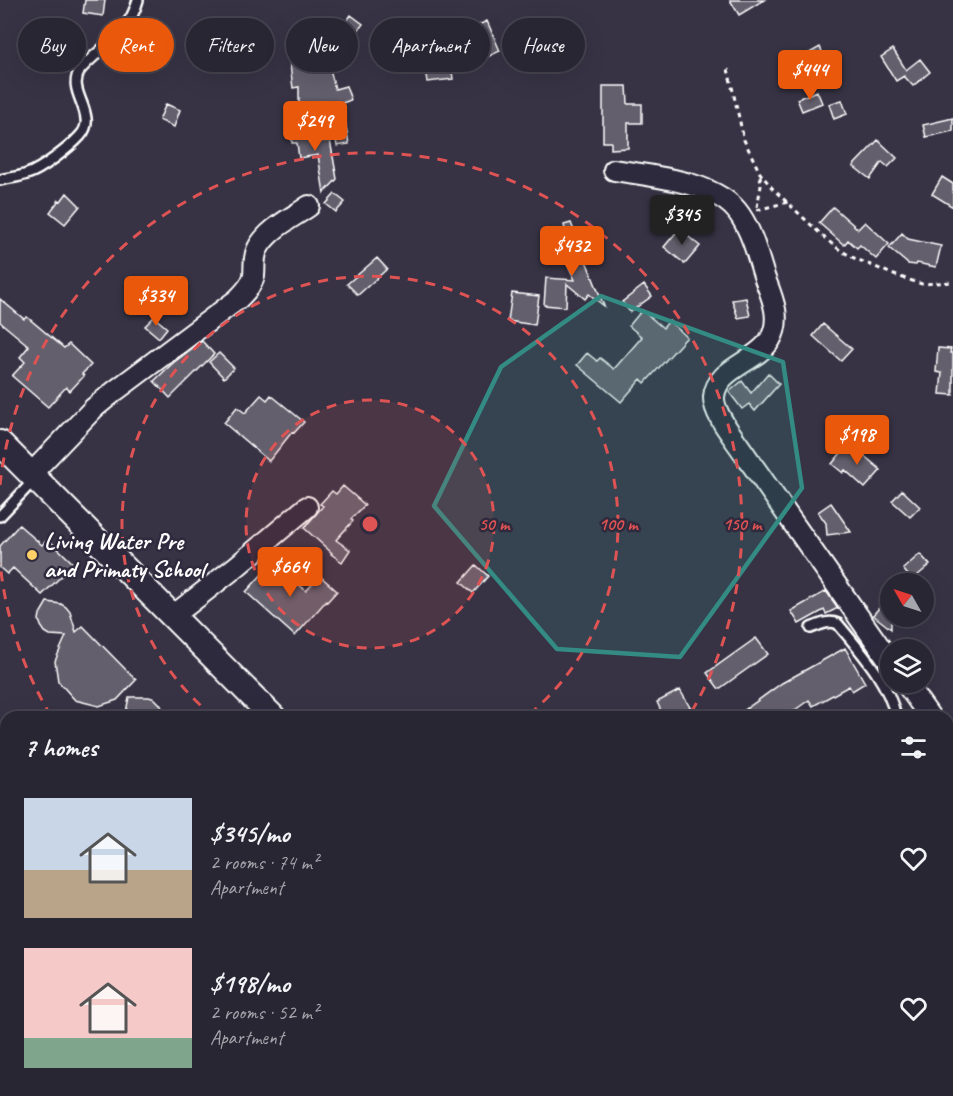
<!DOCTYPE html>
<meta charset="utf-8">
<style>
:root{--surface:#292634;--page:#353240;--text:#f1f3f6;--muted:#a5a5ac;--line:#45434f;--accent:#ea580c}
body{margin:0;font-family:Caveat,sans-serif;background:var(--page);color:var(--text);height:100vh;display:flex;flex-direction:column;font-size:22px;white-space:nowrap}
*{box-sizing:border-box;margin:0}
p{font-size:20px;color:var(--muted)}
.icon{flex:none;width:33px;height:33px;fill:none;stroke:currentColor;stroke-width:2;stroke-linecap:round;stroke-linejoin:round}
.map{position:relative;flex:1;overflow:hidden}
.drawer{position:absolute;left:0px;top:711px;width:954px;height:386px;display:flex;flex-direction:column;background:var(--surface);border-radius:18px 18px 0 0;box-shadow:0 6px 24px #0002,0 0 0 2px var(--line)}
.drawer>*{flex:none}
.hud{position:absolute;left:18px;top:18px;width:600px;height:54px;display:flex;gap:12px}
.needle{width:39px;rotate:309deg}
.tools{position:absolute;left:880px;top:573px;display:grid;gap:12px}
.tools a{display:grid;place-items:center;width:54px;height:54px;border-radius:50%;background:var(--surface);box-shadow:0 6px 24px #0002,0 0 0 2px var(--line);font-size:30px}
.price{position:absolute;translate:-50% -51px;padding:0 14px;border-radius:6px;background:var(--accent);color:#fff;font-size:20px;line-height:39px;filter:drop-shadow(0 2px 3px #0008)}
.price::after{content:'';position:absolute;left:50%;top:36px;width:18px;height:14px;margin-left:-9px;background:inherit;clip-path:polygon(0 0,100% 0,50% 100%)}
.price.selected{background:#222;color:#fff}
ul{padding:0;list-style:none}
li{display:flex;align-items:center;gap:18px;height:150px;padding:0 24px}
li span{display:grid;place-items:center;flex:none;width:168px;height:120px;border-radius:0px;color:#555}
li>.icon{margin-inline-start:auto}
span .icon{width:72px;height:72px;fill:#fffc;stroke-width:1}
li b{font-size:26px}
h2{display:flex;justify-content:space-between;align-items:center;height:72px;padding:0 24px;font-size:26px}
.pill{padding:0 21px;border-radius:27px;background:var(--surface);box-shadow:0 6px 24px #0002,0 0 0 2px var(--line);font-size:21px;line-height:54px}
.pill.selected{background:var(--accent);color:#fff}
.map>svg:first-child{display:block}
</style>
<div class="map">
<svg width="953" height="1096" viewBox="0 0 953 1096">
<rect width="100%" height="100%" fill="#373345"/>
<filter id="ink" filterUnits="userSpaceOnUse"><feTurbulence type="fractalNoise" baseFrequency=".0167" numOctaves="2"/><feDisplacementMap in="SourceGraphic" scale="12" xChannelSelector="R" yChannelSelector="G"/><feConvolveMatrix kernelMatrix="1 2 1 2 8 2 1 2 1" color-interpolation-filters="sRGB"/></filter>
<g filter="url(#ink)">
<path fill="#76737f" stroke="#adabb2" stroke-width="1.5" d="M0,784L6,791V1090H398L401,1096H0Z"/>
<path fill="#635f6d" stroke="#fff" stroke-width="1.5" d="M85,0H105L103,16L83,13Z
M730,0H764L739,15Z
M351,15L363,24L353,37L354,44L325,49L335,89L346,86L351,100L342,103L349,144L337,146L332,116H299V87L293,88L289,57L309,51L304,38L338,33Z
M487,21L500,51L485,58L472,28Z
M820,47L832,73L812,81L804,56Z
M893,49L906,70L920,59L930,72L913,86L904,76L896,81L881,57Z
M451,64L453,79L427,82L425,68Z
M603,86H627L628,104H642V123H628V148L611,149V142H603Z
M817,91L822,103L802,111L797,99Z
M842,100L847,114L834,119L829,104Z
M166,104L180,110L174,127L159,120Z
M953,118V131L926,137L923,125Z
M308,122L310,143L330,140L337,179L324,193L318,155L299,158L297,143H292L290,124Z
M878,140L897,158L888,167L882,162L870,179L853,166Z
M942,177L953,184V207L932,194Z
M67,193L80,206L65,224L50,212L59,200L61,201Z
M335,194L345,202L336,212L326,204Z
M683,195L688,196L700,221L683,230L669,202Z
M833,207L858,229L865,222L889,244L876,259L860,245L857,248L848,240L844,245L819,223Z
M571,223L604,306L589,294L585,299L567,284L566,307L544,305L546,278L575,280L569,267L573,265L564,225Z
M679,229L700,246L685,264L664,247Z
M902,233L908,239L941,246L936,267L917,263L916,265L908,264L889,248Z
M377,258L387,269L358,295L347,284Z
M644,285L652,296L630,312L622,302Z
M512,293L539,296L535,325L508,321Z
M746,298L750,316L738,318L732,300Z
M0,299L24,319L27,317L64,348L69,344L91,365L82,374L84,376L70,391L66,387L48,407L12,376L25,362L20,357L29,346L0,322Z
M642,310L663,328L669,321L687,337L645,383L641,379L621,402L577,365L587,353L597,361L600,358L614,369L642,337L629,326Z
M154,317L167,328L159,338L145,326Z
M823,324L852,349L841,361L813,336Z
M202,341L214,354L170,398L154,381L173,363Z
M938,348L951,349L950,353H953V395L940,394L942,373L936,372Z
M219,353L234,368L224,378L209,362Z
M768,373L779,384L755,411L749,404L742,409L729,392L742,381L751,393Z
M261,395L267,400L271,395L304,422L294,433L292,432L269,461L224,423L237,407L245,413Z
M849,443L881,470L865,488L845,470L843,473L832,464Z
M343,486L365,505L351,519L353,521L336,540L350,550L342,562L331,554L332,553L304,528L323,506L320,504L332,491L336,494Z
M902,490L920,507L910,517L892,501Z
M831,503L851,532L827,535L826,523L818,512Z
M19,525L42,545L48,539L74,564L42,595L13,568L7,574L0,568V546Z
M920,554L930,565L912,580L903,569Z
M273,562L306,591L320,576L337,591L327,602L326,601L295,636L246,592Z
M476,565L488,576L473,593L461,582Z
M826,591L838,608L826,614L824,610L799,624L791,611Z
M891,594V629L873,615Z
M47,602L61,604L66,607L70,612L76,632L83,626L136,680L117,700L99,706L75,700L58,681L55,661L66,636L50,635L45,632L41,626L39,620L40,614Z
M756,638L768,654L719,689L707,673Z
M845,648L865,683L852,691L849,686L813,706L809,700L785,717H782L778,711L770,717H735L782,683Z
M680,690L692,711L679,717H664L657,702Z
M129,697H149L155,699L160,704L167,717H125Z"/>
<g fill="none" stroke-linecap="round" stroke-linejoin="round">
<g stroke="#fff" stroke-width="14">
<path id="service" d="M0,180C9,178 19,177 27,174C41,170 70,147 80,136C84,132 87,125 86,119C85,102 69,87 80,70C86,63 93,57 100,51C118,36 132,23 138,0
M0,516L35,479
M811,628C821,624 829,620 838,624C861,652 888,681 896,717
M948,763L953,762"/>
</g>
<g stroke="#fff" stroke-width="24">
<path id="minor" d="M614,170C651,176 718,181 740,215C753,234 758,258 765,279C773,299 782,320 770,340C757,362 716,368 714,397C713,414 735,439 744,453L891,663
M30,475L94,408L115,391L238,299C244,293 252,285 254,276C255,267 253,257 258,248C268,229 292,218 309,206
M173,616L237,566L307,507
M905,682L930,717
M948,738L953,743"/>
</g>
<g stroke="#fff" stroke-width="28">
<path id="tertiary" d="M0,443L273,717
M623,1090L626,1096"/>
</g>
<path stroke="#fff" stroke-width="3" stroke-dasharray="4.5 4.5" stroke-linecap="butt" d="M728,69L744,140L760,173L773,189L827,240L840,250L854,258L894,275L922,284L953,282
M757,207L761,186L760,175
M757,210L788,202"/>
<use href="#service" stroke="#2f2a3d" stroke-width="9"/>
<use href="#minor" stroke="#2f2a3d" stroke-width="20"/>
<use href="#tertiary" stroke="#2f2a3d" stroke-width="24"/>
</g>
</g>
<path fill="#338b84" fill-opacity="0.2" stroke="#338b84" stroke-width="4.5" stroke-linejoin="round" d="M601,296L783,362L802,488L680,657L557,649L434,506L501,367Z"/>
<circle cx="370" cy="524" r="124" fill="#de5353" fill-opacity=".12"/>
<g fill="none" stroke="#de5353" stroke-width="3" stroke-dasharray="10 8">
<circle cx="370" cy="524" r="124"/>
<path d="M214 717A248 248 0 1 1 526 717"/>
<path d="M51 716A372 372 0 0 1 0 563M0 485A372 372 0 1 1 689 716"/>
</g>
<circle fill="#ffd166" stroke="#2f2a3d" stroke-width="2" cx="32" cy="555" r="6"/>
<g text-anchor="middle" stroke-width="5" stroke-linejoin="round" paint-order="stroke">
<g font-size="24" font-weight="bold" fill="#fff" stroke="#2f2a3d" text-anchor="start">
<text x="44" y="549">Living Water Pre<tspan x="44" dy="28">and Primaty School</tspan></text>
</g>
</g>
<circle cx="370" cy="524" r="9" fill="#de5353" stroke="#2f2a3d" stroke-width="3"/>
<g font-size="18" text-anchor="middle" font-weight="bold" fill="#de5353" stroke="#2f2a3d" stroke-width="5" stroke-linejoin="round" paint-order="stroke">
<text x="494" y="530">50 m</text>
<text x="618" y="530">100 m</text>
<text x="742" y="530">150 m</text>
</g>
</svg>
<div class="tools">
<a><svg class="needle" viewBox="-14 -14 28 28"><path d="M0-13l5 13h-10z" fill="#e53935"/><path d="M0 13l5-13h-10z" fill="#a5a5ac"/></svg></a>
<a><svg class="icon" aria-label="layers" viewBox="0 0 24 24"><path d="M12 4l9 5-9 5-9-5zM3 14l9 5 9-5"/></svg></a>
</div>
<b class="price" style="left:810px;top:101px">$444</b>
<b class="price" style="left:315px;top:152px">$249</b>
<b class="price selected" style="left:682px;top:246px">$345</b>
<b class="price" style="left:572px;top:277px">$432</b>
<b class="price" style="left:156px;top:327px">$334</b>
<b class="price" style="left:857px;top:466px">$198</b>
<b class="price" style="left:290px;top:598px">$664</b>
<div class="hud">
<a class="pill">Buy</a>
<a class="pill selected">Rent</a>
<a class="pill">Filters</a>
<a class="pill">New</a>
<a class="pill">Apartment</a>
<a class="pill">House</a>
</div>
<section class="drawer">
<h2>7 homes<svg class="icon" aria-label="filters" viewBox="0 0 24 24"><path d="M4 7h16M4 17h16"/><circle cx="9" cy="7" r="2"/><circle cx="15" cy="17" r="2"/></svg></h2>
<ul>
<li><span style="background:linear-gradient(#c9d6e8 60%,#b9a48a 0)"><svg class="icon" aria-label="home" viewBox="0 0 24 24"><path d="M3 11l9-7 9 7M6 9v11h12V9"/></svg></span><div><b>$345/mo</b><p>2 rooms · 74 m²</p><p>Apartment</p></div><svg class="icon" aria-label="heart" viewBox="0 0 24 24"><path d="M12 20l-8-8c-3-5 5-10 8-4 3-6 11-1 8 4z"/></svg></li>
<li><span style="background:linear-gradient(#f6c9c9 75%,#7fa58c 0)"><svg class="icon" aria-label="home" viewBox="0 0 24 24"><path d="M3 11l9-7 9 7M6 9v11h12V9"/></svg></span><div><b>$198/mo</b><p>2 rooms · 52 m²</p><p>Apartment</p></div><svg class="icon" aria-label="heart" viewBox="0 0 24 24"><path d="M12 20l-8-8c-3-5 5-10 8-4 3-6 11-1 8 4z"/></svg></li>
</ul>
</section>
</div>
